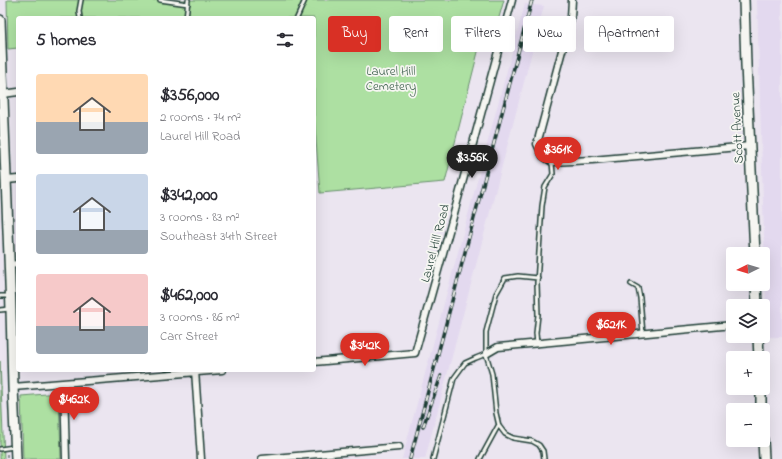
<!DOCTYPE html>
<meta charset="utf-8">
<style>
:root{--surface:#fff;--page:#f7f7f7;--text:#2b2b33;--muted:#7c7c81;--accent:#d93025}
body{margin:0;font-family:"Indie Flower",sans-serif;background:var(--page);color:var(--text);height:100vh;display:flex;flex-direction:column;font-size:15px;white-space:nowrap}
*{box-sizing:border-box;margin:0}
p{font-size:13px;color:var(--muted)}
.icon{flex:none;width:22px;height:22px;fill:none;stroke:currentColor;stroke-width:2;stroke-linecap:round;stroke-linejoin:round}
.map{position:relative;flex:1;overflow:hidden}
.panel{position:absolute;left:16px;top:16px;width:300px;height:356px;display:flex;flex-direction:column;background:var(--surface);border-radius:4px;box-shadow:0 4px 16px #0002}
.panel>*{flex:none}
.banner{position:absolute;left:328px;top:16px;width:380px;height:36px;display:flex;gap:8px}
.needle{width:26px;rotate:265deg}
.controls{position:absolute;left:726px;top:247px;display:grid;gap:8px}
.controls a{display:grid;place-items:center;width:44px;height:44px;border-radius:4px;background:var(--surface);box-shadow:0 4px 16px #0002;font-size:20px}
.price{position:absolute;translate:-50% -34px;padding:0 9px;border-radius:14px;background:var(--accent);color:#fff;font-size:13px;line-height:26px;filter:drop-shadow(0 1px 2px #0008)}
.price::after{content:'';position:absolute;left:50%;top:24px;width:12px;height:9px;margin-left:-6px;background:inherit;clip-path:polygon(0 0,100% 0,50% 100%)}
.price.on{background:#222;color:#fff}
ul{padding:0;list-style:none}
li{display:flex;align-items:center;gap:12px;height:100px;padding:0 20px}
li span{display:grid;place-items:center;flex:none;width:112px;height:80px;border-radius:4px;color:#555}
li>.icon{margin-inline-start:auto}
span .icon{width:48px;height:48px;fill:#fffc;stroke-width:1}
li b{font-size:17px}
h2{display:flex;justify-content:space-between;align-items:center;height:48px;padding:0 20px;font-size:17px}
.pill{padding:0 14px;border-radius:4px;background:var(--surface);box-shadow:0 4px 16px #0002;font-size:14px;line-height:36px}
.pill.on{background:var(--accent);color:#fff}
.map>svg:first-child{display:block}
</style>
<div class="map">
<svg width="782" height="459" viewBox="0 0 782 459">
<rect width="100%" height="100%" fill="#ebe5f0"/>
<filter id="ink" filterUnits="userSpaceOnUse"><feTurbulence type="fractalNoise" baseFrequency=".025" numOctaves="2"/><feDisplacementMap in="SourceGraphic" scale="8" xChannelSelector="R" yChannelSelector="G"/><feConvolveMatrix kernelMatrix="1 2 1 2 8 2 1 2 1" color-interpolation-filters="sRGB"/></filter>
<g filter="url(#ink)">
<path fill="#e3d9ef" d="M757,0H782V337H767Z
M525,4L544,6L425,459H402Z"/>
<path fill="#ade0a2" stroke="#668e6b" d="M7,0H504L491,45L479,48L445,182L320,193L314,113V18H18V48L8,49Z
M0,361L4,459H0Z
M59,393L61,459H23L21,396Z"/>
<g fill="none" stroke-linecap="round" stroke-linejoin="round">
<g stroke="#1f3d34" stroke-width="6">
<path id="lane" d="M160,0L188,4
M80,18L79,11L81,0
M186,18L188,0
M297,18L305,0
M538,278L518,276L505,278L496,294L486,332V354L492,374L496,413L499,426L505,434L513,438L532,441L539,445L543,451L544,459
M631,284L638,288L640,298L643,334
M0,296H10
M0,310L10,309
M537,344L536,333L538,315L537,283L542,206L545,187L553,174L552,162
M0,449L14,447
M433,459L454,378L465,363L476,358L486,354
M480,459L498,426"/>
</g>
<g stroke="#1f3d34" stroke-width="9">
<path id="street" d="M572,0L571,17L537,144L543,156L552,162L592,160L750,146
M3,94L18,92
M6,180L18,179
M9,265L18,264
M486,354L498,347L733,325
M314,362L415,353L453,217L512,0
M195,370L201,459
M64,383L66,459
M13,387L222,370
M262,459L399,447"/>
</g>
<g stroke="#1f3d34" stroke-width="12">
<path id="secondary" d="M744,0L746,65L755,254
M0,20L11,309L13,387L16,459
M756,284L757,306
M758,336L759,358
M761,388V410
M763,440L764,459"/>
</g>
<path stroke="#1f3d34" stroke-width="1" stroke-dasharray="3 3" stroke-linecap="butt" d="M7,454V459"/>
<use href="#lane" stroke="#f6f6f2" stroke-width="3"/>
<use href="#street" stroke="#f6f6f2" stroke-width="6"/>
<use href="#secondary" stroke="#f6f6f2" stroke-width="9"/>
<g stroke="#1f3d34" stroke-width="3.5">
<path id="rail" d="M423,427L441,376
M410,459L532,0"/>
</g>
<use href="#rail" stroke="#f6f6f2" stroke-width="2" stroke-dasharray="6" stroke-linecap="butt"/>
</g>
</g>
<g text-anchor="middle" stroke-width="3.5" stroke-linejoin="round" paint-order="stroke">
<g font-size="13" fill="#3b5e4a" stroke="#f6f6f2">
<text x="391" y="75">Laurel Hill<tspan x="391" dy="15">Cemetery</tspan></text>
</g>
<g font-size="13" fill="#1f3d34" stroke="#f6f6f2">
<text transform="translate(736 128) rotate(-93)" y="5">Scott Avenue</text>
<text transform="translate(434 243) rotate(-75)" y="5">Laurel Hill Road</text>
</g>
</g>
</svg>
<div class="controls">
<a><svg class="needle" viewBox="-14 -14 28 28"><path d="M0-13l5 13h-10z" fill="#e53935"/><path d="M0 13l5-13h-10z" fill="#7c7c81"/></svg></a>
<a><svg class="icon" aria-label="layers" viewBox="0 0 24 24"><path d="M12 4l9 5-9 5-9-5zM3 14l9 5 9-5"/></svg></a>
<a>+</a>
<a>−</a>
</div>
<b class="price" style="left:558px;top:171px">$361K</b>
<b class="price on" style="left:472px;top:179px">$356K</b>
<b class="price" style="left:611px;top:346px">$621K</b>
<b class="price" style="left:365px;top:367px">$342K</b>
<b class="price" style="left:74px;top:421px">$462K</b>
<div class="banner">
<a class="pill on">Buy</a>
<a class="pill">Rent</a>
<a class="pill">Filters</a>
<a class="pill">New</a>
<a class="pill">Apartment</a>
</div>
<section class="panel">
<h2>5 homes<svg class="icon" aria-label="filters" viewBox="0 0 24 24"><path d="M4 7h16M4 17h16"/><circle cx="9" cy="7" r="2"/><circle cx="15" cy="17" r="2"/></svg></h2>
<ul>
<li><span style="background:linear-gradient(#ffd9b3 60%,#9aa5b1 0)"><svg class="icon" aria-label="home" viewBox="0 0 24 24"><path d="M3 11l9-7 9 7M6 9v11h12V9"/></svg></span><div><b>$356,000</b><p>2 rooms · 74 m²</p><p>Laurel Hill Road</p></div></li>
<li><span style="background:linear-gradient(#c9d6e8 70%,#9aa5b1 0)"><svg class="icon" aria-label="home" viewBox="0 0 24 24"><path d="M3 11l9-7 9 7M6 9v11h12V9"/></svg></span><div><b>$342,000</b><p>3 rooms · 83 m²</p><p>Southeast 34th Street</p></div></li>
<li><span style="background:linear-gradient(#f6c9c9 65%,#9aa5b1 0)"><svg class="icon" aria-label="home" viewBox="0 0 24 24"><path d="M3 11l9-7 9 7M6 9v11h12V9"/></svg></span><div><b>$462,000</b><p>3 rooms · 86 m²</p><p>Carr Street</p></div></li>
</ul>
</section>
</div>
